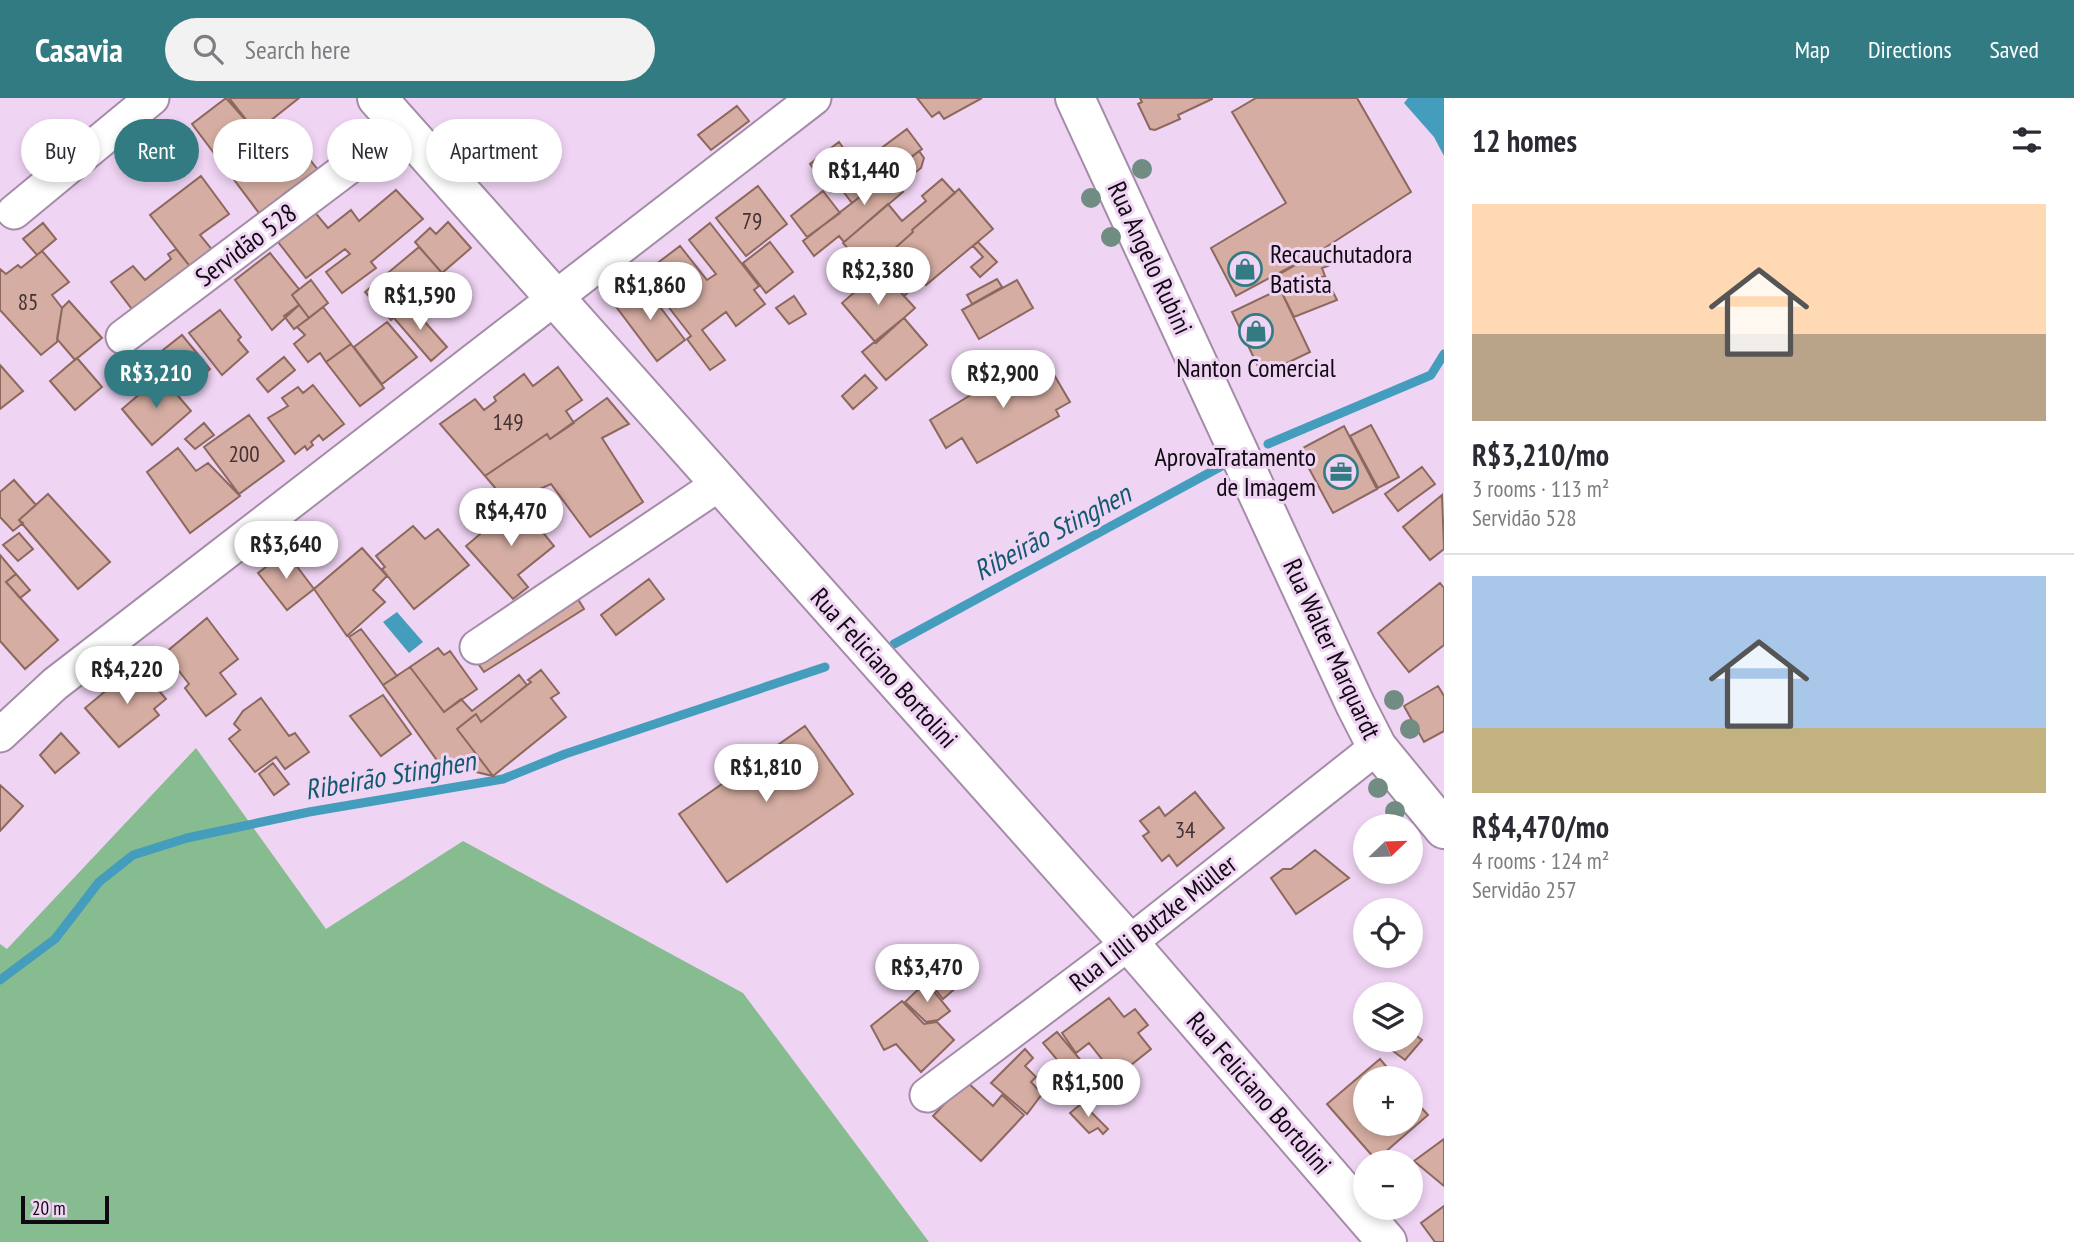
<!DOCTYPE html>
<meta charset="utf-8">
<style>
:root{--surface:#fff;--page:#f2f2f3;--text:#2b2b33;--muted:#7c7c81;--line:#e1e1e2;--accent:#337b83}
body{margin:0;font-family:"PT Sans Narrow",sans-serif;background:var(--page);color:var(--text);height:100vh;display:flex;flex-direction:column;font-size:26px;white-space:nowrap}
*{box-sizing:border-box;margin:0}
p{font-size:23px;color:var(--muted)}
.icon{flex:none;width:38px;height:38px;fill:none;stroke:currentColor;stroke-width:2;stroke-linecap:round;stroke-linejoin:round}
.map{position:relative;flex:1;overflow:hidden}
.panel{display:flex;flex-direction:column;background:var(--surface);width:630px}
.panel>*{flex:none}
.hud{position:absolute;left:21px;top:21px;width:665px;height:63px;display:flex;gap:14px}
.needle{width:46px;rotate:67deg}
.tools{position:absolute;left:1353px;top:716px;display:grid;gap:14px}
.tools a{display:grid;place-items:center;width:70px;height:70px;border-radius:50%;background:var(--surface);box-shadow:0 4px 10px #0003;font-size:35px}
.scale{position:absolute;left:21px;bottom:18px;width:88px;box-sizing:border-box;padding-left:7px;border:4px solid #110912;border-top:0;font-size:19px;line-height:24px;white-space:nowrap;color:#110912;-webkit-text-stroke:5px #efd4f3;paint-order:stroke}
.price{position:absolute;translate:-50% -60px;padding:0 16px;border-radius:24px;background:#fff;color:#222;font-size:23px;line-height:46px;filter:drop-shadow(0 2px 4px #0008)}
.price::after{content:'';position:absolute;left:50%;top:42px;width:21px;height:16px;margin-left:-10px;background:inherit;clip-path:polygon(0 0,100% 0,50% 100%)}
.price.active{background:var(--accent);color:#fff}
ul{padding:0;list-style:none}
li{display:grid;align-content:center;gap:14px;height:371px;padding:0 28px}
li+li{border-top:2px solid var(--line)}
li span{display:grid;place-items:center;height:217px;border-radius:0px;color:#555}
li>.icon{margin-inline-start:auto}
span .icon{width:126px;height:126px;fill:#fffc;stroke-width:1}
li b{font-size:30px}
h2{display:flex;justify-content:space-between;align-items:center;height:84px;padding:0 28px;font-size:30px}
.chip{padding:0 24px;border-radius:32px;background:var(--surface);box-shadow:0 4px 10px #0003;font-size:24px;line-height:63px}
.chip.active{background:var(--accent);color:#fff}
header{display:flex;align-items:center;gap:42px;box-sizing:border-box;height:98px;padding:0 35px;background:var(--accent);color:#fff}
header strong{font-size:33px}
nav{display:flex;gap:38px;margin-inline-start:auto;font-size:24px}
.search{width:490px;height:63px;background:var(--page);display:flex;align-items:center;gap:18px;box-sizing:border-box;padding:0 24px;border-radius:38px;color:var(--muted);font-size:26px}
main{display:flex;flex:1;min-height:0}
.map>svg:first-child{display:block}
</style>
<header>
<strong>Casavia</strong>
<div class="search"><svg class="icon" aria-label="search" viewBox="0 0 24 24"><circle cx="10" cy="10" r="6"/><path d="M15 15l6 6"/></svg>Search here</div>
<nav><a>Map</a><a>Directions</a><a>Saved</a></nav>
</header>
<main>
<div class="map">
<svg width="1444" height="1144" viewBox="0 0 1444 1144">
<rect width="100%" height="100%" fill="#efd4f3"/>
<path fill="#86bc90" d="M196,650L326,831L463,743L743,895L929,1144H0V846L7,851Z"/>
<path fill="#449dbc" d="M1408,0H1444V58L1434,39L1404,5Z
M397,514L423,544L409,555L383,524Z"/>
<g fill="none" stroke-linecap="round" stroke-linejoin="round">
<path stroke="#449dbc" stroke-width="9" d="M1268,346L1431,277L1444,256
M894,546L1231,363
M0,882L55,841L99,784L133,757L187,740L309,714L503,681L565,656L825,569"/>
</g>
<path fill="#d5ada2" stroke="#8c685e" stroke-width="2" d="M226,0L256,34L220,63L192,26Z
M229,0H299L256,34Z
M917,0H982L944,21L939,14L932,19Z
M1140,0H1212V1L1178,17L1180,21L1155,32L1150,31L1138,6L1142,4Z
M1256,0H1357L1411,94L1320,153L1236,198L1211,150L1286,105L1232,14Z
M737,8L749,23L711,52L698,37Z
M280,23L318,72L284,96L287,100L262,119L220,63Z
M907,31L922,51L872,89L860,73L867,67L864,63Z
M839,44L872,89L852,105L839,88L831,94L810,66Z
M919,53L924,60L921,70L898,88L903,94L844,144L839,138L814,158L803,143Z
M201,78L229,116L200,137L214,154L192,171L150,117Z
M942,81L955,95L912,132L913,134L894,151L898,156L872,178L843,145L888,106L902,123L926,103L922,98Z
M758,88L787,126L746,158L716,120Z
M959,91L993,131L926,187L922,182L904,198L880,171L898,156L894,151L913,134L912,132Z
M396,92L423,121L371,164L376,170L342,195L326,174L350,156L345,151L306,180L275,140L313,112L328,130L351,112L359,123Z
M823,93L840,115L807,139L791,118Z
M448,124L471,150L442,175L415,144L430,130L436,136Z
M43,125L56,141L37,157L23,141Z
M710,125L759,188L754,192L765,206L736,228L726,214L702,232L725,262L710,272L687,241L691,238L643,176L680,148L707,182L716,176L689,142Z
M770,144L793,174L766,195L743,165Z
M978,144L997,164L980,179L971,169L983,159L973,148Z
M419,149L442,175L391,222L365,194Z
M176,151L192,171L135,215L111,184L133,168L145,182L171,161L168,156Z
M42,153L69,184L52,197L62,210L57,244L41,257L0,212V171L6,176L18,167L21,170Z
M1320,153L1328,168L1322,170L1325,178L1285,194L1278,177Z
M270,155L299,191L292,197L299,207L272,232L235,182Z
M884,176L915,210L876,245L842,205L874,177L878,181Z
M1325,178L1337,202L1294,219L1282,195Z
M997,181L1002,189L972,206L967,197Z
M311,182L328,205L309,220L292,197Z
M1017,182L1033,210L979,241L962,212Z
M642,185L685,242L657,263L614,206Z
M1280,191L1310,254L1262,277L1232,214Z
M794,198L806,216L789,226L776,210Z
M69,203L102,240L75,262L57,241L62,210Z
M409,206L447,249L431,263L393,219Z
M299,207L309,220L294,231L284,218Z
M323,209L351,246L326,264L320,255L308,264L294,246L305,237L297,229Z
M220,212L241,239L238,242L248,254L222,277L189,235Z
M904,220L927,247L886,282L862,254Z
M387,224L417,259L382,286L354,249Z
M182,237L210,271L181,295L153,260Z
M351,246L384,290L360,308L326,264Z
M1043,258L1070,304L1056,312L1059,318L977,365L962,340L946,350L930,322L1026,263L1029,267Z
M284,259L295,272L268,294L257,281Z
M77,260L102,289L75,312L50,283Z
M0,267L23,293L0,311Z
M558,269L582,302L566,313L574,325L550,341L547,336L485,378L440,326L475,301L484,312L496,303L494,299L524,276L533,288Z
M865,277L877,290L853,311L842,298Z
M161,278L191,313L152,347L122,311Z
M313,287L344,326L323,342L319,337L311,344L313,347L307,352L305,348L295,356L268,320L288,308L282,300L298,289L303,295Z
M607,300L629,326L602,340L643,404L590,439L551,386L508,405L485,378L547,336L550,341Z
M249,317L284,363L239,396L204,349Z
M204,325L214,337L195,351L185,341Z
M1371,327L1399,379L1378,390L1350,338Z
M1344,328L1377,391L1333,415L1299,352Z
M178,350L196,373L208,365L240,398L190,435L147,374Z
M1422,369L1435,386L1398,413L1385,396Z
M14,382L36,407L19,422L23,425L13,433L0,419V394Z
M48,396L110,464L78,491L19,422Z
M1442,397L1444,451L1430,462L1403,429Z
M518,404L554,448L518,477L528,489L513,501L466,448Z
M413,428L425,441L438,431L469,467L414,511L382,471L385,469L376,458Z
M19,435L33,451L18,463L3,447Z
M362,450L387,478L373,492L385,504L347,538L314,491Z
M286,454L314,491L287,512L258,475Z
M0,457L16,476L6,484L58,542L25,571L0,543Z
M16,476L30,492L20,500L6,484Z
M649,481L664,501L616,537L601,517Z
M1440,485L1444,490V547L1409,574L1378,535Z
M573,493L584,511L484,574L472,557Z
M207,520L238,561L220,575L236,596L206,618L185,590L189,586L165,555Z
M361,531L397,578L383,587L349,539Z
M438,550L444,557L450,553L477,591L444,614L410,569Z
M137,567L166,601L154,611L159,617L119,649L85,610Z
M410,569L444,614L461,601L472,613L519,577L527,587L481,624L476,616L457,631L493,678L439,665L383,587Z
M541,572L559,595L551,600L566,619L493,678L457,631L476,616L481,624L531,584L528,582Z
M1438,588L1444,598V633L1424,644L1404,608Z
M383,597L411,636L381,658L350,618Z
M261,600L289,638L295,635L309,654L285,671L276,659L255,674L229,641L240,632L234,626L243,613Z
M805,628L853,696L727,784L679,716Z
M61,635L79,655L55,675L40,657Z
M273,665L289,686L274,697L259,676Z
M0,687L23,708L0,733Z
M1195,694L1224,730L1177,768L1169,757L1162,763L1143,738L1149,734L1140,723L1159,709L1165,718Z
M1315,752L1349,780L1296,816L1271,780L1283,771H1291Z
M950,864L965,882L943,901L927,881Z
M926,884L950,913L938,922L926,924L905,904Z
M1109,900L1124,919L1135,911L1148,927L1138,935L1151,951L1116,979L1089,945L1076,955L1062,935Z
M902,903L924,926L937,924L954,942L921,974L896,946L884,952L871,928Z
M1410,933L1422,942L1405,962L1381,944L1410,942Z
M1057,934L1099,984L1085,995L1043,945Z
M1025,951L1033,960L1025,968L1036,979L1031,984L1042,996L1027,1016L991,985Z
M1380,961L1396,980H1365V1026H1410V997L1428,1017L1376,1062L1327,1006Z
M966,983L993,1008L1002,997L1024,1017L981,1063L933,1018Z
M1082,1005L1108,1031L1103,1036L1098,1030L1089,1035L1070,1015Z
M1444,1041V1088L1414,1063Z
M1444,1108V1144H1435L1421,1125Z"/>
<g fill="none" stroke-linecap="round" stroke-linejoin="round">
<g stroke="#a48ca8" stroke-width="37">
<path id="minor" d="M14,114L152,0
M123,239L402,29
M477,549L719,386
M0,637L55,586L814,0
M927,997L1129,845L1377,649"/>
</g>
<g stroke="#a48ca8" stroke-width="42">
<path id="major" d="M377,0L1129,845L1387,1144
M1075,0L1355,606L1377,649L1444,731"/>
</g>
<use href="#minor" stroke="#fff" stroke-width="33"/>
<use href="#major" stroke="#fff" stroke-width="38"/>
</g>
<g fill="#718c82">
<circle cx="1142" cy="71" r="10"/>
<circle cx="1091" cy="100" r="10"/>
<circle cx="1111" cy="139" r="10"/>
<circle cx="1394" cy="602" r="10"/>
<circle cx="1410" cy="631" r="10"/>
<circle cx="1378" cy="690" r="10"/>
<circle cx="1395" cy="713" r="10"/>
</g>
<defs>
<g id="shop-ring" transform="scale(1.75)"><circle r="9.5" fill="#efd4f3" stroke="#337b83" stroke-width="1.5"/><path d="M-5-2.5h2.3a2.7 3.5 0 0 1 5.4 0H5L5.5 6h-11ZM-1.5-2.5h3a1.5 2.3 0 0 0-3 0Z" fill="#337b83"/></g>
<g id="office-ring" transform="scale(1.75)"><circle r="9.5" fill="#efd4f3" stroke="#337b83" stroke-width="1.5"/><path d="M-6-3h4V-5.5h4V-3h4V5H-6ZM-1-4.5V-3h2v-1.5ZM-6 0V1H6V0Z" fill="#337b83"/></g>
</defs>
<g fill-rule="evenodd">
<use href="#shop-ring" x="1245" y="171"/>
<use href="#shop-ring" x="1256" y="233"/>
<use href="#office-ring" x="1341" y="374"/>
</g>
<g text-anchor="middle" stroke-width="6" stroke-linejoin="round" paint-order="stroke">
<g font-size="23" fill="#423236">
<text x="752" y="131">79</text>
<text x="28" y="212">85</text>
<text x="508" y="332">149</text>
<text x="244" y="364">200</text>
<text x="1185" y="740">34</text>
</g>
<g font-size="26" fill="#110912" stroke="#efd4f3">
<text transform="translate(246 147) rotate(-37)" y="9">Servidão 528</text>
<text transform="translate(1150 160) rotate(65)" y="9">Rua Angelo Rubini</text>
<text transform="translate(1332 551) rotate(65)" y="9">Rua Walter Marquardt</text>
<text transform="translate(884 570) rotate(48)" y="9">Rua Feliciano Bortolini</text>
<text transform="translate(1153 825) rotate(-38)" y="9">Rua Lilli Butzke Müller</text>
<text transform="translate(1259 995) rotate(49)" y="9">Rua Feliciano Bortolini</text>
</g>
<g font-size="26" fill="#110912" stroke="#efd4f3" text-anchor="start">
<text x="1270" y="165">Recauchutadora<tspan x="1270" dy="30">Batista</tspan></text>
<text x="1256" y="279" text-anchor="middle">Nanton Comercial</text>
<text x="1316" y="368" text-anchor="end">AprovaTratamento<tspan x="1316" dy="30">de Imagem</tspan></text>
</g>
<g font-size="28" font-style="italic" fill="#135a70" stroke="#efd4f3">
<text transform="translate(1052 434) rotate(-28)" y="10">Ribeirão Stinghen</text>
<text transform="translate(390 677) rotate(-10)" y="10">Ribeirão Stinghen</text>
</g>
</g>
</svg>
<div class="tools">
<a><svg class="needle" viewBox="-14 -14 28 28"><path d="M0-13l5 13h-10z" fill="#e53935"/><path d="M0 13l5-13h-10z" fill="#7c7c81"/></svg></a>
<a><svg class="icon" aria-label="locate" viewBox="0 0 24 24"><circle cx="12" cy="12" r="6"/><path d="M12 2v4M12 18v4M2 12h4M18 12h4"/></svg></a>
<a><svg class="icon" aria-label="layers" viewBox="0 0 24 24"><path d="M12 4l9 5-9 5-9-5zM3 14l9 5 9-5"/></svg></a>
<a>+</a>
<a>−</a>
</div>
<div class="scale">20 m</div>
<b class="price" style="left:864px;top:109px">R$1,440</b>
<b class="price" style="left:878px;top:209px">R$2,380</b>
<b class="price" style="left:650px;top:224px">R$1,860</b>
<b class="price" style="left:420px;top:234px">R$1,590</b>
<b class="price active" style="left:156px;top:312px">R$3,210</b>
<b class="price" style="left:1003px;top:312px">R$2,900</b>
<b class="price" style="left:511px;top:450px">R$4,470</b>
<b class="price" style="left:286px;top:483px">R$3,640</b>
<b class="price" style="left:127px;top:608px">R$4,220</b>
<b class="price" style="left:766px;top:706px">R$1,810</b>
<b class="price" style="left:927px;top:906px">R$3,470</b>
<b class="price" style="left:1088px;top:1021px">R$1,500</b>
<div class="hud">
<a class="chip">Buy</a>
<a class="chip active">Rent</a>
<a class="chip">Filters</a>
<a class="chip">New</a>
<a class="chip">Apartment</a>
</div>
</div>
<section class="panel">
<h2>12 homes<svg class="icon" aria-label="filters" viewBox="0 0 24 24"><path d="M4 7h16M4 17h16"/><circle cx="9" cy="7" r="2"/><circle cx="15" cy="17" r="2"/></svg></h2>
<ul>
<li><span style="background:linear-gradient(#ffd9b3 60%,#b9a48a 0)"><svg class="icon" aria-label="home" viewBox="0 0 24 24"><path d="M3 11l9-7 9 7M6 9v11h12V9"/></svg></span><div><b>R$3,210/mo</b><p>3 rooms · 113 m²</p><p>Servidão 528</p></div></li>
<li><span style="background:linear-gradient(#a9c7e8 70%,#c2b280 0)"><svg class="icon" aria-label="home" viewBox="0 0 24 24"><path d="M3 11l9-7 9 7M6 9v11h12V9"/></svg></span><div><b>R$4,470/mo</b><p>4 rooms · 124 m²</p><p>Servidão 257</p></div></li>
</ul>
</section>
</main>
